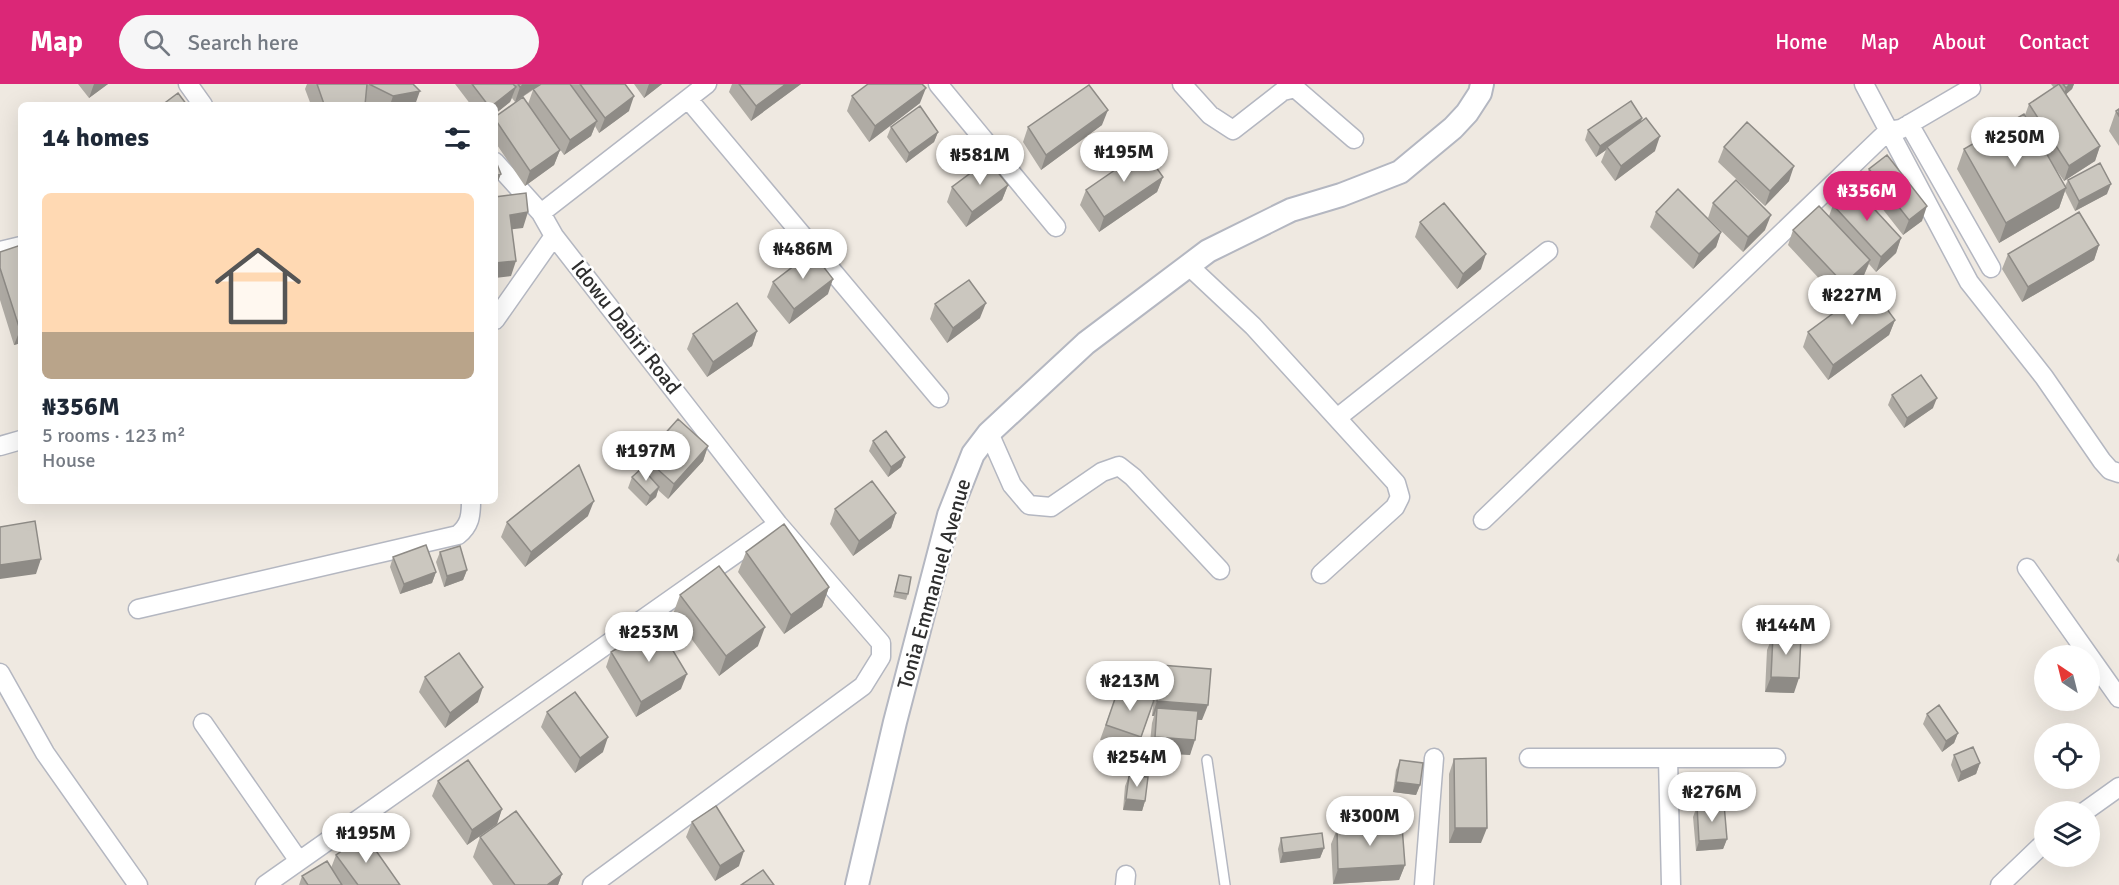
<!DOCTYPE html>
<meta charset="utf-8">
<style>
:root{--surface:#fff;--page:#f6f6f7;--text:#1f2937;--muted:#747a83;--line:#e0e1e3;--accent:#db2777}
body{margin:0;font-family:Signika,sans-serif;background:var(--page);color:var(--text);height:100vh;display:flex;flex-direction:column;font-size:22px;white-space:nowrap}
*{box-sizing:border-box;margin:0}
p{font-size:20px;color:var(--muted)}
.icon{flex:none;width:33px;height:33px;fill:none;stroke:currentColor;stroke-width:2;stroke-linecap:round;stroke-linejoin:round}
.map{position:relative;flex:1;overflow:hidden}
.sheet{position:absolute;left:18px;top:18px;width:480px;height:402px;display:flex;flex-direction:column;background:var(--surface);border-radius:9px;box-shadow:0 6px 24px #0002}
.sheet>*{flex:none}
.needle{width:39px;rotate:325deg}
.fabs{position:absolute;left:2034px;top:561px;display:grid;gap:12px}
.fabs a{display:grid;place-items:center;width:66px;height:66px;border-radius:50%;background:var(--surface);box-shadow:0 6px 24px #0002;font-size:30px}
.price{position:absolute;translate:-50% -51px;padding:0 14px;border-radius:21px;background:#fff;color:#222;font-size:20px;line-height:39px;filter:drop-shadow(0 2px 3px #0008)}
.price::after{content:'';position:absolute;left:50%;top:36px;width:18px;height:14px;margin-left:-9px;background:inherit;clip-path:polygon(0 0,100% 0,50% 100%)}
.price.selected{background:var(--accent);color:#fff}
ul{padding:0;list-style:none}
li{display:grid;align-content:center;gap:12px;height:318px;padding:0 24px}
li+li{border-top:2px solid var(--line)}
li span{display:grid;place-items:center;height:186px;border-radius:9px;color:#555}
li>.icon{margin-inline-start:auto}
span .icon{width:108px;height:108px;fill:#fffc;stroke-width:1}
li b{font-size:26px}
h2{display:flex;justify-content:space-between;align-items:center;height:72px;padding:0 24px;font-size:26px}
header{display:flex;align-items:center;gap:36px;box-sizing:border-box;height:84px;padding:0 30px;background:var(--accent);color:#fff}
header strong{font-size:28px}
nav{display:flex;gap:33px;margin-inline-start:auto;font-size:21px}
.search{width:420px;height:54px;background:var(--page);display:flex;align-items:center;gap:15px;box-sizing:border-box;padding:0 21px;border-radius:33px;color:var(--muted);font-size:22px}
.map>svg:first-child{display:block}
</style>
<header>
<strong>Map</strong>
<div class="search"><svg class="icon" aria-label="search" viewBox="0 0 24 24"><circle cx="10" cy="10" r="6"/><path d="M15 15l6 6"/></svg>Search here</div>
<nav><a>Home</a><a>Map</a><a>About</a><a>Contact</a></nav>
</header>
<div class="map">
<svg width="2119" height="801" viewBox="0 0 2119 801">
<rect width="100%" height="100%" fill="#efe9e1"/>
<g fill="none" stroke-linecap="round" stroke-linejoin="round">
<g stroke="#b4b7c1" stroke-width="12">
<path id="service" d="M1207,676L1225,801"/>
</g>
<g stroke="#b4b7c1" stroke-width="21">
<path id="minor" d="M188,0L203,21
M938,0L1056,143
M1182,0L1210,31L1233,46L1283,7L1295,4L1354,55
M1864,0L1969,198L2044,293L2102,377L2110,386L2119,389
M688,15L939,314
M1909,40L1991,184
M495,78L541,129L554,152L778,440L881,559V573L863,602L592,801
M541,129L707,0
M0,167L21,162
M1189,182L1253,242L1396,399L1400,413L1395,423L1321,490
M495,236L554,152
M1337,334L1548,167
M989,349L1012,401L1029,421L1051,423L1102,388L1119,382L1133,393L1220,486
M0,362L21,356
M1483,436L1888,47L1901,45L1971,4
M2027,484L2119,614
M138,525L458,451C470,441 471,432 471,417
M0,589L45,669L138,801
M203,639L299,777
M1529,674H1776
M1668,674L1671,801
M2084,728L2119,703
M265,801L778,440
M1125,801L1126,791
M1424,801L1434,674
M2000,801L2044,759"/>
</g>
<g stroke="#b4b7c1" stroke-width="26">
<path id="tertiary" d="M857,801L895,638L949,431L973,370L989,349L1086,259L1208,167L1291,126L1341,111L1400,88L1453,44L1467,29L1480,9L1482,0"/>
</g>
<use href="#service" stroke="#fff" stroke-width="9"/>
<use href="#minor" stroke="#fff" stroke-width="18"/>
<use href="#tertiary" stroke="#fff" stroke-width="22"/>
</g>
<path fill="#afaba4" d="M78,0H108L89,14Z
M307,0H413L415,21H311L305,5Z
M455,0H540L539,1L541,0H625L629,27L599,49L595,42L591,52L564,71L534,28L560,66L554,81L525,102L495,58V33L528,20L533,6L515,18L512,14L510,18L495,30V21H471Z
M634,0H662L644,14Z
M732,0H801L751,37L729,8Z
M2051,0H2074L2072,5L2066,10L2100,62L2095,77L2064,97L2051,78L2065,102L2068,96L2107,110L2075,127L2065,107L2059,124L1999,159L1957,85L1964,65L2025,31L2029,20L2054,4Z
M852,12L920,19L869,58L847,27Z
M2119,25V62L2109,47L2116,27Z
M1642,34L1641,38L1655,67L1615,97L1601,78L1606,66L1596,73L1585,56L1588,46Z
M1102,41L1041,86L1023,58L1028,43Z
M891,43L938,48L934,58L906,79L887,53Z
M1724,63L1789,97L1765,122L1718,78Z
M1869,85L1922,137L1903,151L1863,100Z
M1163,93L1157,108L1099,148L1080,121L1086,106Z
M1008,101L1002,116L966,143L947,118L952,103Z
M1713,119L1765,146L1743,168L1708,134Z
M1833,121L1901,154L1896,169L1876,188L1869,180L1864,191L1838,215L1788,161L1793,146L1829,132Z
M1656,128L1721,148L1716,163L1693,185L1650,143Z
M1420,138L1481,185L1457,205L1415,153Z
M21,161V259L14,261L0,216V168Z
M2099,161L2094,176L2022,218L2002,185L2008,170Z
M773,198L828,210L789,240L767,213Z
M935,220L980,234L947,259L930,235Z
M1895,236L1889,251L1828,296L1803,263L1808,248Z
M757,247L752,262L707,293L687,265L693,250Z
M1892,311L1933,324L1904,344L1888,321Z
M873,357L905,373L901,383L888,393L869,367Z
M708,362L703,377L668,415L658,406L656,413L646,422L628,404L632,393L639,387L644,373Z
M835,425L896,429L891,444L853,472L830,440Z
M588,432L525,483L501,453L507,438Z
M440,468L467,486L463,496L444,503L436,478Z
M746,468L829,503L822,523L784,550L738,488Z
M2119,469V479L2116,476Z
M393,473L436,488L432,499L400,510L390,483Z
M899,491L908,510L906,516L893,513Z
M680,511L758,562L719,592L673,530Z
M1773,551L1794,609L1765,608L1767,566Z
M611,568L681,605L636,633L606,583Z
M1160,581L1202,636H1197L1190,671L1149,668L1152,639L1154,632H1152L1153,620L1136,668L1100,656L1119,603L1153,615L1155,596Z
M425,593L478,618L445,644L419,608Z
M547,628L603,668L575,689L541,643Z
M1927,630L1958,649L1954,659L1942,668L1923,640Z
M1954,671L1980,679L1976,690L1958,698L1951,681Z
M1454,675L1481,759H1449V690Z
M1400,676L1420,701L1416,711L1393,708L1396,686Z
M1129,692L1145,717L1142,727L1123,726L1125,702Z
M438,697L502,725L497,740L467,761L432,712Z
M1697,722L1727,755L1723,765L1696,767L1693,733Z
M692,738L739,782L715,797L686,753Z
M1337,745L1405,781L1399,796L1333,800L1331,760Z
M480,753L562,790L558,801H493L473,773Z
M1281,754L1324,764L1320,774L1280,779L1278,765Z
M336,771L400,801H299L302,792L331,784Z"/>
<path fill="#8e8b86" d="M94,0H108L89,14Z
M525,0H540L515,18L520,3Z
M649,0H662L644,14Z
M786,0H801L751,37L756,22Z
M2070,0H2074L2072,5L2062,14L2066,4Z
M516,3L510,18L495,30V21H493Z
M926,4L920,19L869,58L875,42Z
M420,7L415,21H390L393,12Z
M634,12L629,27L599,49L605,34Z
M1108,26L1102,41L1041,86L1046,71Z
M1642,34L1638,44L1607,63L1606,66L1596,73L1600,62Z
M597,37L591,52L564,71L570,56Z
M938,48L934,58L906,79L909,69Z
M1660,52L1655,67L1615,97L1621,82Z
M2100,62L2095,77L2064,97L2069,82Z
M560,66L554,81L525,102L530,87Z
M1794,82L1789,97L1765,122L1770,107Z
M501,90L495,105V92Z
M1163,93L1157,108L1099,148L1104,133Z
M2111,100L2107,110L2075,127L2079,117Z
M1008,101L1002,116L966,143L972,128Z
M2066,104L2059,124L1999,159L2006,139Z
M1927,122L1922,137L1903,151L1909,136Z
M528,128L523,144L505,146L510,131Z
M1771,131L1765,146L1743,168L1748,153Z
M1721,148L1716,163L1693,185L1699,170Z
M1901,154L1896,169L1876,188L1881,173Z
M2099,161L2094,176L2022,218L2028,203Z
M1486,170L1481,185L1457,205L1463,190Z
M1870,176L1864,191L1838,215L1844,200Z
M516,177L511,192L495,194V179Z
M833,195L828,210L789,240L794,225Z
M986,219L980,234L947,259L953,244Z
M1895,236L1889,251L1828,296L1833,281Z
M20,246H21V259L14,261Z
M757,247L752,262L707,293L713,278Z
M1937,314L1933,324L1904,344L1907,334Z
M708,362L703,377L668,415L674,400Z
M905,373L901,383L888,393L891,383Z
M659,403L656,413L646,422L650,412Z
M594,417L588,432L525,483L531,468Z
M896,429L891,444L853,472L859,457Z
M41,475L36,490L0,495V481Z
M467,486L463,496L444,503L447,492Z
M436,488L432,499L400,510L404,500Z
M829,503L822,523L784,550L791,531Z
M765,543L758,562L719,592L726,572Z
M687,590L681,605L636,633L641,618Z
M1771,593L1799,594L1794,609L1765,608Z
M483,603L478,618L445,644L450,629Z
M1157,617L1208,621L1202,636L1157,633V624L1154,632H1152Z
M1958,649L1954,659L1942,668L1946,657Z
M608,653L603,668L575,689L580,674Z
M1155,653L1195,656L1190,671L1149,668Z
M1980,679L1976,690L1958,698L1961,688Z
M1396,698L1420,701L1416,711L1393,708Z
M1126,715L1145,717L1142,727L1123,726Z
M502,725L497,740L467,761L472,746Z
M1455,744H1487L1481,759H1449Z
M1727,755L1723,765L1696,767L1699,757Z
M1324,764L1320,774L1280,779L1283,769Z
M744,767L739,782L715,797L720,782Z
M1405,781L1399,796L1333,800L1338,785Z
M562,790L558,801H547Z"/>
<path fill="#cbc7bf" stroke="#8e8b86" stroke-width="1.5" d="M317,0H367L365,21H336L324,20Z
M369,0H413L420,7L393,12Z
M472,0H513L516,3L493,21H488Z
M518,0H525L520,3Z
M541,0H570L597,37L570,56L533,5Z
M580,0H625L634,12L605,34Z
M739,0H786L756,22Z
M868,0H922L926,4L875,42L852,12Z
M2059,0L2100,62L2069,82L2029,20Z
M2063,0H2070L2066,4Z
M1089,1L1108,26L1046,71L1028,43Z
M178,9L187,21H162Z
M523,13L560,66L530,87L495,35V33Z
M1631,17L1642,34L1600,62L1588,46Z
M920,22L938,48L909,69L891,43Z
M2119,25V32L2116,27Z
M2024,30L2066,104L2006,139L1964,65Z
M1646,34L1660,52L1621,82L1607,63Z
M1747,38L1794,82L1770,107L1724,63Z
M1144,66L1163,93L1104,133L1086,106Z
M1887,71L1927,122L1909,136L1869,85Z
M495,75L501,90L495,92Z
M988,76L1008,101L972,128L952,103Z
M2100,79L2111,100L2079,117L2068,96Z
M1736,96L1771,131L1748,153L1713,119Z
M1853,102L1901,154L1881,173L1833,121Z
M1678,105L1721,148L1699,170L1656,128Z
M526,109L528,128L510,131L516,177L495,179V113Z
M1444,119L1486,170L1463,190L1420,138Z
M1819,122L1870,176L1844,200L1793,146Z
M2079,128L2099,161L2028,203L2008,170Z
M21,161V246H20L0,184V168Z
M812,168L833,195L794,225L773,198Z
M969,196L986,219L953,244L935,220Z
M1870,202L1895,236L1833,281L1808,248Z
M737,219L757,247L713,278L693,250Z
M1921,291L1937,314L1907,334L1892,311Z
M678,335L708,362L674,400L644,373Z
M886,347L905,373L891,383L873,357Z
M579,381L594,417L531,468L507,438Z
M642,384L659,403L650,412L632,393Z
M872,397L896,429L859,457L835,425Z
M35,437L41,475L0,481V443Z
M784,440L829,503L791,531L746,468Z
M426,461L436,488L404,500L393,473Z
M460,462L467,486L447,492L440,468Z
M719,482L765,543L726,572L680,511Z
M899,491L911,493L908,510L895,508Z
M657,540L687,590L641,618L611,568Z
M1773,551L1801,552L1799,594L1771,593Z
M459,569L483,603L450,629L425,593Z
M1160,581L1211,585L1208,621L1157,617Z
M1119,603L1154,616L1141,653L1106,641Z
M575,608L608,653L580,674L547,628Z
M1939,621L1958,649L1946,657L1927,630Z
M1157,624L1198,627L1195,656L1155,653Z
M1973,663L1980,679L1961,688L1954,671Z
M1486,674L1487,744H1455L1454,675Z
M468,676L502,725L472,746L438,697Z
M1400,676L1423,679L1420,701L1396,698Z
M1129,692L1148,693L1145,717L1126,715Z
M1724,720L1727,755L1699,757L1697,722Z
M716,722L744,767L720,782L692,738Z
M516,727L562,790L547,801H515L480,753Z
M1402,742L1405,781L1338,785L1337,745Z
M1322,749L1324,764L1283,769L1281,754Z
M365,751L400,801H358L336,771Z
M327,777L342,801H308L302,792Z
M763,786L774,801H741Z"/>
<g text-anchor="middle" stroke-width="5" stroke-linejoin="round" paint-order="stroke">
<g font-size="21" fill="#2e2e2e" stroke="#fff">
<text transform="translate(626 243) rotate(52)" y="7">Idowu Dabiri Road</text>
<text transform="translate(934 500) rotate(-74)" y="7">Tonia Emmanuel Avenue</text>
</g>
</g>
</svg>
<div class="fabs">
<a><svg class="needle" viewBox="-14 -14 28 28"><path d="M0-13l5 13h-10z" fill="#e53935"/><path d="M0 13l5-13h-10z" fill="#747a83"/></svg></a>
<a><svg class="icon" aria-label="locate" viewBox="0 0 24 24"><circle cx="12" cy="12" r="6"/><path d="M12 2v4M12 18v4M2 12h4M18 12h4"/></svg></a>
<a><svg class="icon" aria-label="layers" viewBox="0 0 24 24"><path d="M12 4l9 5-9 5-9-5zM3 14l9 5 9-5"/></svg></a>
</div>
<b class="price" style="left:2015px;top:84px">₦250M</b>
<b class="price" style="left:1124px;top:99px">₦195M</b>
<b class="price" style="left:980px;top:102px">₦581M</b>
<b class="price selected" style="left:1867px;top:138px">₦356M</b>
<b class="price" style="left:803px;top:196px">₦486M</b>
<b class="price" style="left:1852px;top:242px">₦227M</b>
<b class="price" style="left:646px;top:398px">₦197M</b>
<b class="price" style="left:1786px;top:572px">₦144M</b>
<b class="price" style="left:649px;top:579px">₦253M</b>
<b class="price" style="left:1130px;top:628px">₦213M</b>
<b class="price" style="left:1137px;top:704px">₦254M</b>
<b class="price" style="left:1712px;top:739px">₦276M</b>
<b class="price" style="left:1370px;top:763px">₦300M</b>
<b class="price" style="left:366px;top:780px">₦195M</b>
<section class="sheet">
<h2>14 homes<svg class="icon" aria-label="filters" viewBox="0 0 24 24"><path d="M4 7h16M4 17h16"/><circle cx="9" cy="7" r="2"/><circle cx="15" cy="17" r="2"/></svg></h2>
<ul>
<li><span style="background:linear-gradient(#ffd9b3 75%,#b9a48a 0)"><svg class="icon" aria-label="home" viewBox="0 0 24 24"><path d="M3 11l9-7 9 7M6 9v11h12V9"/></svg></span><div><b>₦356M</b><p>5 rooms · 123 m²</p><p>House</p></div></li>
</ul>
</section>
</div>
